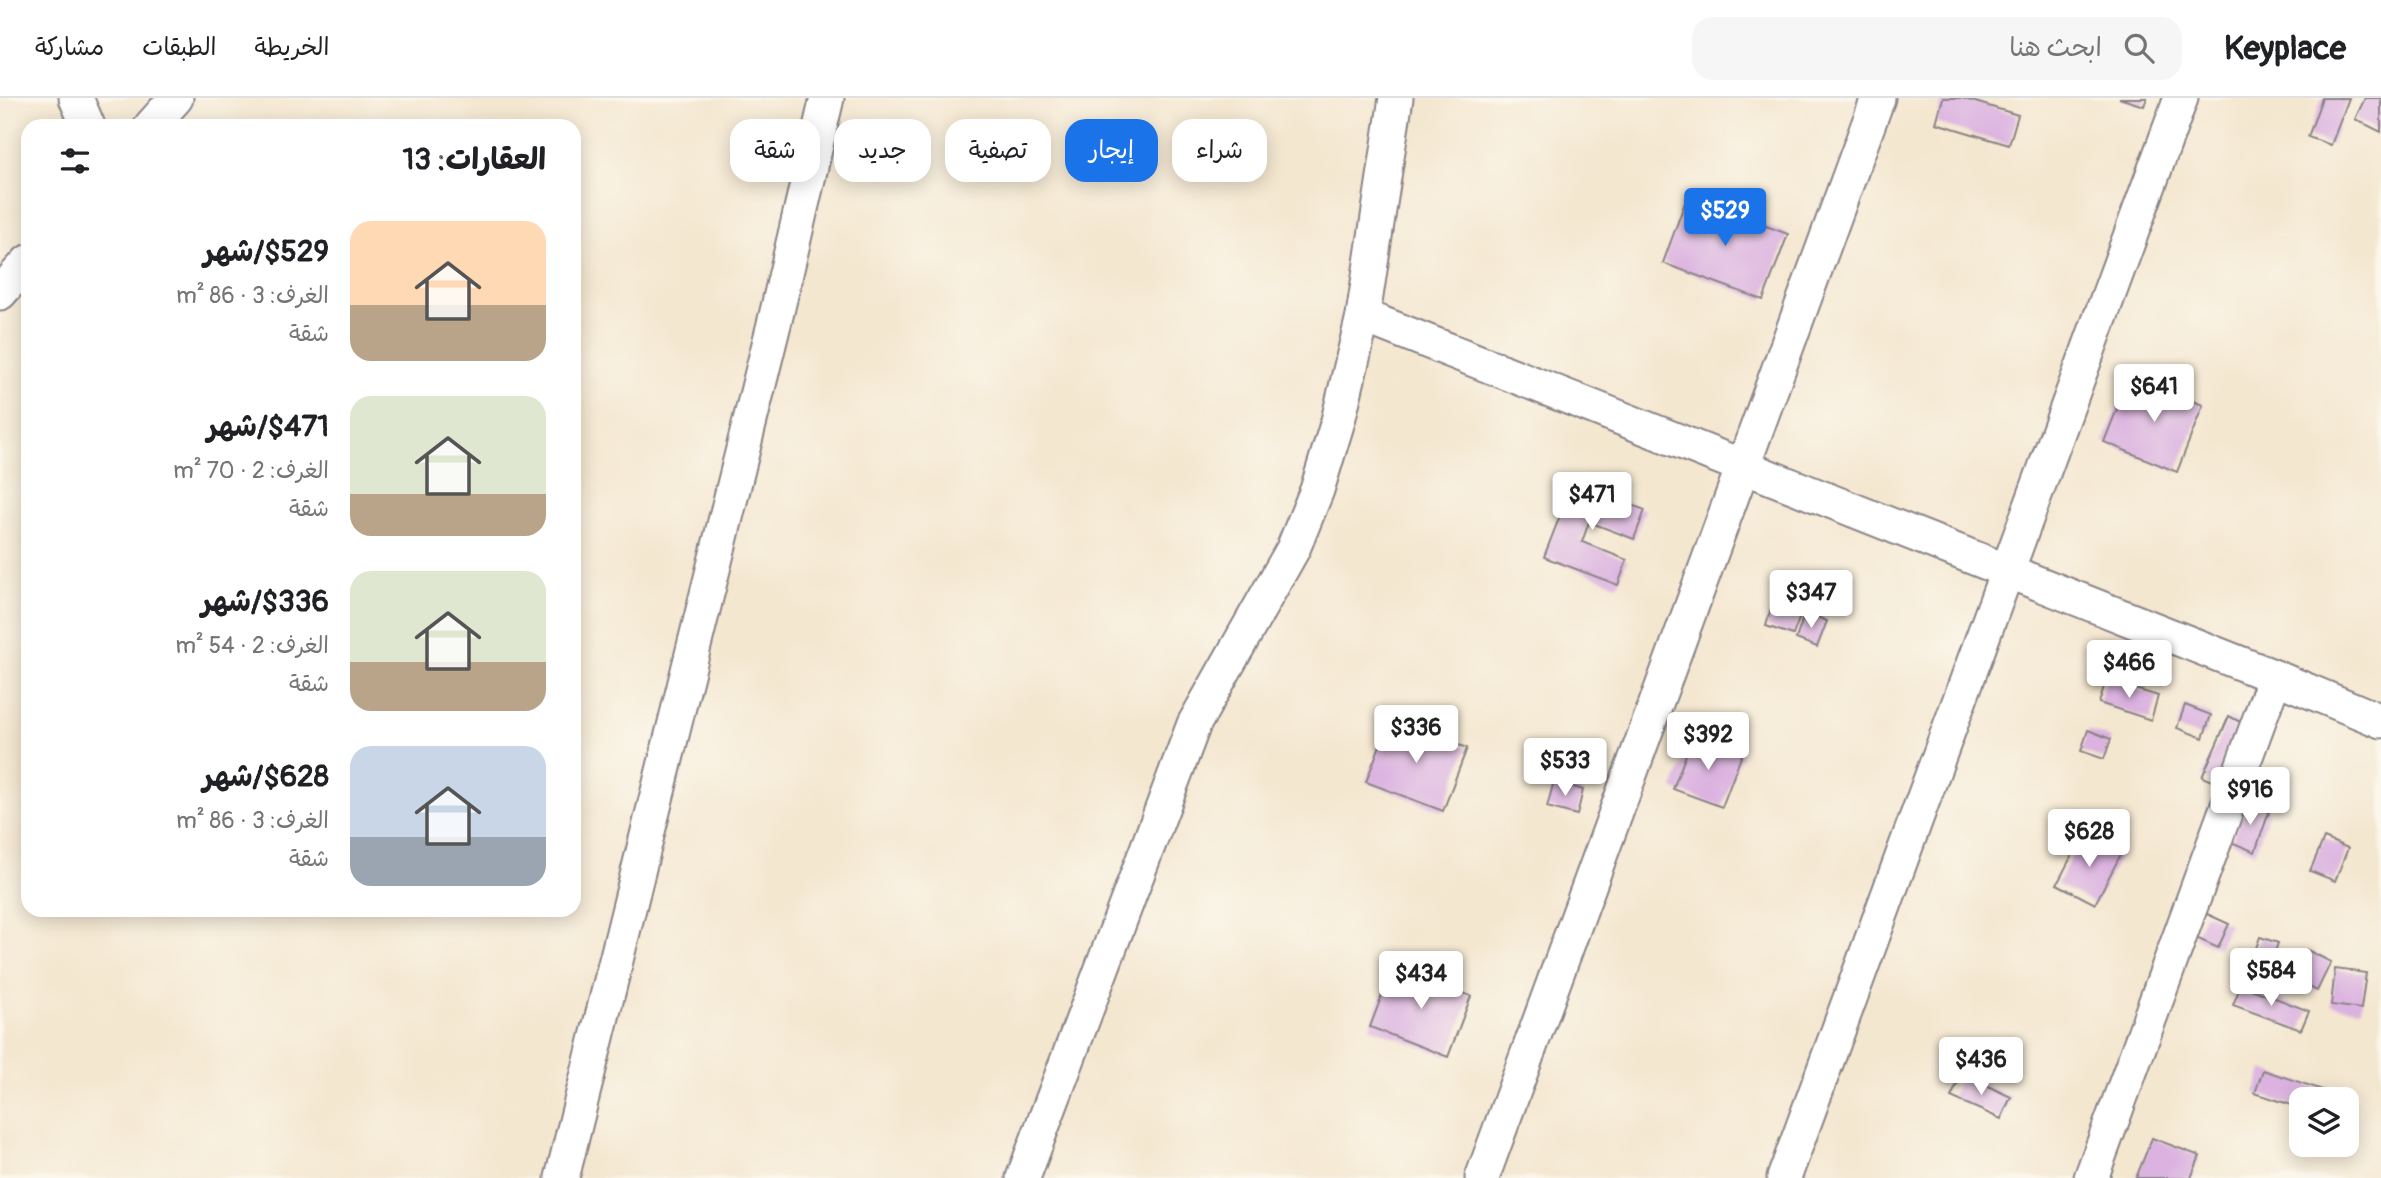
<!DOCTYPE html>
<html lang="ar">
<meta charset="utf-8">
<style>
:root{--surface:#fff;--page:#f6f6f6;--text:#202124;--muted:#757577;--line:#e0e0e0;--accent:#1a73e8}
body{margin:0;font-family:Pangolin,"Playpen Sans Arabic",sans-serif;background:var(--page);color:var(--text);direction:rtl;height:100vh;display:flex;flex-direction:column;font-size:26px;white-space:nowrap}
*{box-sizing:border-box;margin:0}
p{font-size:23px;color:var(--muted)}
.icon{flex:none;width:38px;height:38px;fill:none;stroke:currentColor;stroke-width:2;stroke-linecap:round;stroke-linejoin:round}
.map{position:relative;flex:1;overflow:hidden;direction:ltr}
.side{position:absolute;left:21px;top:21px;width:560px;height:798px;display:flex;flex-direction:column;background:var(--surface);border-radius:21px;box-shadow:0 4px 18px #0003;direction:rtl}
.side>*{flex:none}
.banner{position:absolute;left:602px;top:21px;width:665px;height:63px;direction:rtl;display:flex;gap:14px}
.fabs{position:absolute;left:2289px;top:989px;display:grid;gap:14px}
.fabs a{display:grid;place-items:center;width:70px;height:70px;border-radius:14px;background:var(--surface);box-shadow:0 4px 18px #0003;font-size:35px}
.price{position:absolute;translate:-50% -60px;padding:0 16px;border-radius:7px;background:#fff;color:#222;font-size:23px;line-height:46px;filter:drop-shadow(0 2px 4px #0008)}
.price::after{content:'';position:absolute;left:50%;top:42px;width:21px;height:16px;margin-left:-10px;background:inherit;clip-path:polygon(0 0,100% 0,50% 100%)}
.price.current{background:var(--accent);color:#fff}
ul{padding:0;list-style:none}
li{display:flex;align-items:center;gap:21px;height:175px;padding:0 35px}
li span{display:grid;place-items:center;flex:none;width:196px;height:140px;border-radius:21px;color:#555}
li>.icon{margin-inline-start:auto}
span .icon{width:84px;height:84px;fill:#fffc;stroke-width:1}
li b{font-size:30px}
h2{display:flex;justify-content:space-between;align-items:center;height:84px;padding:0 35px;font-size:30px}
.tag{padding:0 24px;border-radius:21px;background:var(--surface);box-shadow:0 4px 18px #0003;font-size:24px;line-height:63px}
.tag.current{background:var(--accent);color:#fff}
header{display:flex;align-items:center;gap:42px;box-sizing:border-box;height:98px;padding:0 35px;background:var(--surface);border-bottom:2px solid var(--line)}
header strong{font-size:33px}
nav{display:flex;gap:38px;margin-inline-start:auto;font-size:24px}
.search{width:490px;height:63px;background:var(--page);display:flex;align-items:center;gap:18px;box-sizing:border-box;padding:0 24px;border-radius:21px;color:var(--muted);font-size:26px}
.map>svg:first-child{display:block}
</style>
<header>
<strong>Keyplace</strong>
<div class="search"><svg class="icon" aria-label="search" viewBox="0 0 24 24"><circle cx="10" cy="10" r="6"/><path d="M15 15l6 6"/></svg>ابحث هنا</div>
<nav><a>الخريطة</a><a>الطبقات</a><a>مشاركة</a></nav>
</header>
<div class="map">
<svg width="2381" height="1080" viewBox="0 0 2381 1080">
<rect width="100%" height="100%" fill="#fbf7ec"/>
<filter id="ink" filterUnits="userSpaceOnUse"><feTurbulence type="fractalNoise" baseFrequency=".0143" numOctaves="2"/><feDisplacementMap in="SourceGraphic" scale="14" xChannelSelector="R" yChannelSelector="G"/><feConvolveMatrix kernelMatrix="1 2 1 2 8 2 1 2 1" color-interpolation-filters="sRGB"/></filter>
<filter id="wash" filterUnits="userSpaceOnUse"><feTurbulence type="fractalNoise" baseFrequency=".00686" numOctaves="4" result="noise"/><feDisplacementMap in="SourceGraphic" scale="28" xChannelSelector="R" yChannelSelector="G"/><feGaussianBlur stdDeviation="1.57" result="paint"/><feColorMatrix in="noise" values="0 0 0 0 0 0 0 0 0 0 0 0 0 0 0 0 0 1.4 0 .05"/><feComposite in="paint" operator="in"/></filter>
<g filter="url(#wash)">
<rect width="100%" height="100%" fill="#f4e7d0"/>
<g id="blocks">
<path fill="#dbb2e0" d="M1943,0H1962L2018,17L2009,47L1936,25Z
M2119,0H2147L2144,8Z
M2322,0H2349L2331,47L2308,39Z
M2365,0H2381V34L2355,21Z
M1687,99L1788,136L1763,202L1663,165Z
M2130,278L2203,307L2177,374L2104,344Z
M1573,384L1645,412L1634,441L1589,424L1582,444L1627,462L1618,487L1544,459Z
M1772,506L1801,515L1793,537L1766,528Z
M1805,514L1827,523L1817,549L1796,541Z
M2106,582L2158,598L2151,622L2099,605Z
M2185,607L2211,617L2203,640L2177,630Z
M2229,618L2244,626L2217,685L2202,679Z
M1390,621L1467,650L1443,713L1366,684Z
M2088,632L2111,641L2104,661L2081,653Z
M1693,638L1742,656L1722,709L1673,691Z
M1554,683L1583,692L1577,717L1547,709Z
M2246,705L2269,714L2255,754L2231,744Z
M2083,736L2121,756L2095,806L2057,786Z
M2324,740L2348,750L2335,783L2310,773Z
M2205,815L2229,826L2218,850L2194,839Z
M2260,839L2278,845L2269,871L2251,864Z
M2307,852L2331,864L2317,893L2294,881Z
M1393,868L1471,898L1448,959L1370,929Z
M2335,871L2366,875L2361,911L2331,907Z
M2241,887L2309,913L2301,932L2233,907Z
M2263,972L2335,996L2333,1001H2301V1010L2255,995Z
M1962,976L2011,999L2001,1021L1951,999Z
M2152,1040L2200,1058L2191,1080H2136Z"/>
</g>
</g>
<g filter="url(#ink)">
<use href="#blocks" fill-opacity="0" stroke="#8b8486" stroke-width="2"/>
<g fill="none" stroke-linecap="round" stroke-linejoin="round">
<g stroke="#8b8486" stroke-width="37">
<path id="minor" d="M76,0L88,28
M151,28L176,0
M0,195L28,164
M1363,218L2275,579L2381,623
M562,1080L776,218L827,0
M1023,1080L1194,626L1293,451L1317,392L1338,323L1363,218L1396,0
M1482,1080L1878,0
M1784,1080L2181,0
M2091,1080L2275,579"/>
</g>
<use href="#minor" stroke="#fff" stroke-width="33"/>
</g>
</g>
</svg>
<div class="fabs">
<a><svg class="icon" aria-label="layers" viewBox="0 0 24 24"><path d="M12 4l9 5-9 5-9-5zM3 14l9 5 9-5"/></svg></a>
</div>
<b class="price current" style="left:1725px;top:150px">$529</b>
<b class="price" style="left:2154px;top:326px">$641</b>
<b class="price" style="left:1592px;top:434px">$471</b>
<b class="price" style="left:1811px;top:532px">$347</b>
<b class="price" style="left:2129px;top:602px">$466</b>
<b class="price" style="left:1416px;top:667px">$336</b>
<b class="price" style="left:1708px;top:674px">$392</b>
<b class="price" style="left:1565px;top:700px">$533</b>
<b class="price" style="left:2250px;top:729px">$916</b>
<b class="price" style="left:2089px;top:771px">$628</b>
<b class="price" style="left:2271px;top:910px">$584</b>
<b class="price" style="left:1421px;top:913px">$434</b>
<b class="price" style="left:1981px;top:999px">$436</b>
<div class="banner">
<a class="tag">شراء</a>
<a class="tag current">إيجار</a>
<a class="tag">تصفية</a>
<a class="tag">جديد</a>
<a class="tag">شقة</a>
</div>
<section class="side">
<h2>العقارات: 13<svg class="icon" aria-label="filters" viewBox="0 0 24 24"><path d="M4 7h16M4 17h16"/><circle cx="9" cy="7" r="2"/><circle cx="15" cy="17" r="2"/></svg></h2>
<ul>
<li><span style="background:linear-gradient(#ffd9b3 60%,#b9a48a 0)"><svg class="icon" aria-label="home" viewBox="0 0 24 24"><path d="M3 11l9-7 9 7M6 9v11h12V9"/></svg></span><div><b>$529/شهر</b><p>الغرف: 3 · 86 m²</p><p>شقة</p></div></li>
<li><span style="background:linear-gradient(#dfe7d0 70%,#b9a48a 0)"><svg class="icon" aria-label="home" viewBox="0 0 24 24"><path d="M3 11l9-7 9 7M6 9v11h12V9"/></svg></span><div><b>$471/شهر</b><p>الغرف: 2 · 70 m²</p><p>شقة</p></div></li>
<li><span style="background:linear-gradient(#dfe7d0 65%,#b9a48a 0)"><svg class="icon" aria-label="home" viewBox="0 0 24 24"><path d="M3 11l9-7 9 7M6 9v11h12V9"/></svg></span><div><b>$336/شهر</b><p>الغرف: 2 · 54 m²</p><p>شقة</p></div></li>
<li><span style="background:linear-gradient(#c9d6e8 65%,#9aa5b1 0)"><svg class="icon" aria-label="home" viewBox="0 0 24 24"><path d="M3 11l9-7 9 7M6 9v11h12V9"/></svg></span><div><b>$628/شهر</b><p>الغرف: 3 · 86 m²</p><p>شقة</p></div></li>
</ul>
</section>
</div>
